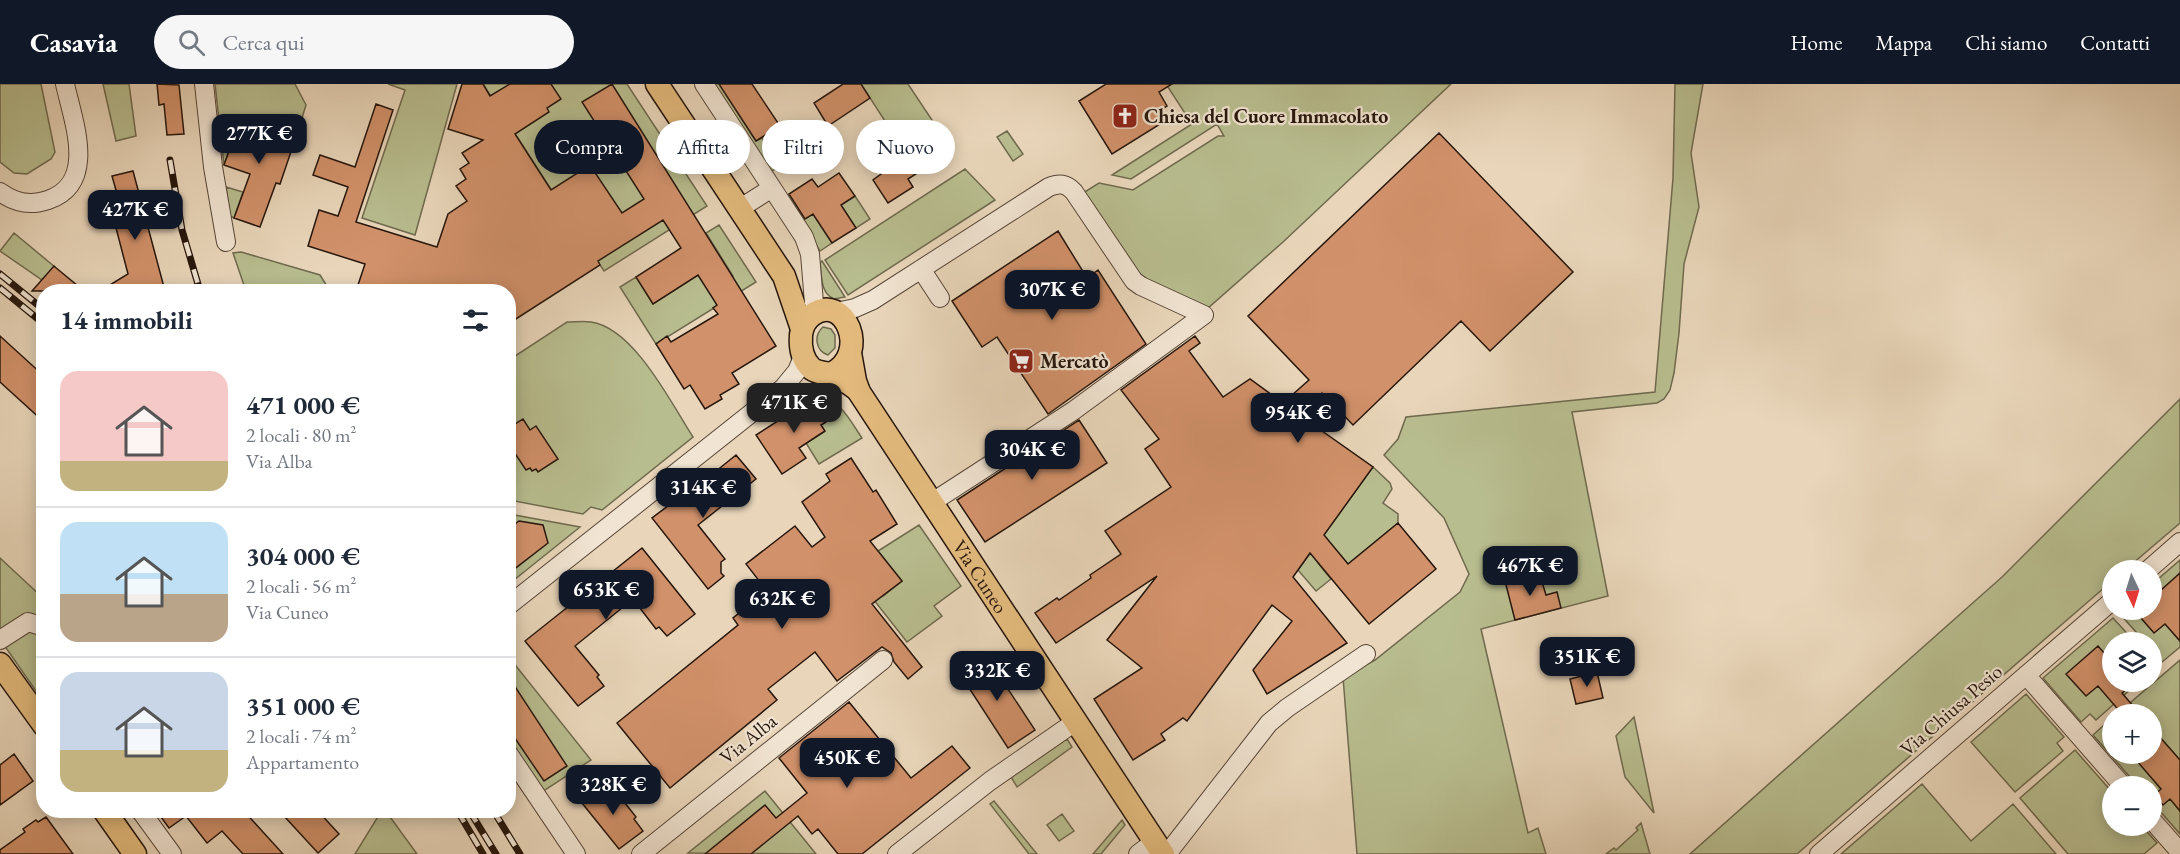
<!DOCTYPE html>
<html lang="it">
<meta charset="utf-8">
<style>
:root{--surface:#fff;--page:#f6f6f7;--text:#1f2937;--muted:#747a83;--line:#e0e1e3;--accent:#111827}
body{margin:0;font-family:"EB Garamond",serif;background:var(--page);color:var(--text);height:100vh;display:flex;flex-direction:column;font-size:22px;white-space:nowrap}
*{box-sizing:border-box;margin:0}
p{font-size:20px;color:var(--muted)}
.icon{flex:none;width:33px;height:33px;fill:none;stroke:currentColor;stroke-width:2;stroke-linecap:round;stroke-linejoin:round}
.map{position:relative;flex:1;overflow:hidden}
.sheet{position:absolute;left:36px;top:200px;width:480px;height:534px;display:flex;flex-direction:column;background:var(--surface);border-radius:24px;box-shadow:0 3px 15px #0003}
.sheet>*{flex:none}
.guide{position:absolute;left:534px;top:36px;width:570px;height:54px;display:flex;gap:12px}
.needle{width:39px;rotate:176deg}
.controls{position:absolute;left:2102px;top:476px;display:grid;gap:12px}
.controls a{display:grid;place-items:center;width:60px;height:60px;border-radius:50%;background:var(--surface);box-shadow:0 3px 15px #0003;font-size:30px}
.price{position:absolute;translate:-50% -51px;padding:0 14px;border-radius:12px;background:var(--accent);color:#fff;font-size:20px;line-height:39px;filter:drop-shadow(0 2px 3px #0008)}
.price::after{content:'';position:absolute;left:50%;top:36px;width:18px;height:14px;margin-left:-9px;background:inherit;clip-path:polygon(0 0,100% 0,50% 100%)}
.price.active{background:#222;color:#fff}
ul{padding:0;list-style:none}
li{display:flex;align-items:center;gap:18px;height:150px;padding:0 24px}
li+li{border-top:2px solid var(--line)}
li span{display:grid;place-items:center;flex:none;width:168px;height:120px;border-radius:18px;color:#555}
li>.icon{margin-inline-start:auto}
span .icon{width:72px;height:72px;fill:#fffc;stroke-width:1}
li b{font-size:26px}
h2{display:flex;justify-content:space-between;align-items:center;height:72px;padding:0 24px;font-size:26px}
.tag{padding:0 21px;border-radius:27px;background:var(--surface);box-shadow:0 3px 15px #0003;font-size:21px;line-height:54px}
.tag.active{background:var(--accent);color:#fff}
header{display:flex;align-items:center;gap:36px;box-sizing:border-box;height:84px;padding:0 30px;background:var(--accent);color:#fff}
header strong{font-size:28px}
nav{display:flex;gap:33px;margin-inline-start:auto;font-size:21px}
.search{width:420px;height:54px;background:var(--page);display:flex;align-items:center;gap:15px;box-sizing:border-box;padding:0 21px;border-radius:33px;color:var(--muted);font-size:22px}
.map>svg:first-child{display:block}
</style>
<header>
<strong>Casavia</strong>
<div class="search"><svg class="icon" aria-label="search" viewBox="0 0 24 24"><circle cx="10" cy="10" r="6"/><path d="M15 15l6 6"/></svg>Cerca qui</div>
<nav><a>Home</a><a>Mappa</a><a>Chi siamo</a><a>Contatti</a></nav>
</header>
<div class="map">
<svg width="2180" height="770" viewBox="0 0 2180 770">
<rect width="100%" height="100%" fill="#e9d6ba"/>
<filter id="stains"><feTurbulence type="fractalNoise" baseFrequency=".00333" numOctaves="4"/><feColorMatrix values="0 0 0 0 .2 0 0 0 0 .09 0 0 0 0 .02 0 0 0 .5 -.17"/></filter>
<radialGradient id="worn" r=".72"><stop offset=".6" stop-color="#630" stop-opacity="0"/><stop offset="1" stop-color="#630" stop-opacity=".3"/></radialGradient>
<path fill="#b8bd8f" stroke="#6f6a4e" stroke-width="1.5" d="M0,0H41L55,68L51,75L27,90L14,89L0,78Z
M103,0H129L136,52L116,57Z
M215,0H295L306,21L297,50L247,33L244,44L237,43L224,81Z
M388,0H457L415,151L362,134L405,6Z
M483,0H627L707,122L604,187Z
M711,0H719L756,57L762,54L780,82L769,89Z
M861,0H908L952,66L937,76L922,53L903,65Z
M1166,0H1451L1283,158L1208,224L1141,193L1083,109L1099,99L1133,106L1218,52H1224L1217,40L1131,95L1112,91L1192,40Z
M1675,0H1703L1691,69L1699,123L1684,180L1679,249L1674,289L1670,306L1664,315L1657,319L1572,328L1608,512L1481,545L1528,749L1538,744L1546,770H1357L1343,593L1375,576L1460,508L1469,490L1444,434L1384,371L1398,355L1406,333L1655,308L1673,94Z
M1007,47L1023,70L1013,77L997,53Z
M965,85L995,116L848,211L825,176Z
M226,103L243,108L234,134L230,132Z
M788,111L804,135L813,130L832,159L820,167L785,113Z
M855,112L870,135L856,144L841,121Z
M719,141L756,198L656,260L620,203L636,193L653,220L698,191L709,207L733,192L706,149Z
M14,149L55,183L42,196L0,167Z
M241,168L320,191L330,207H246L233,169Z
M822,177L845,213L834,215C820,209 822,192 820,179Z
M567,238C575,238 583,237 591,238C634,244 671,319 693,353L602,426L591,423L583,430L509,416V276Z
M823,243L831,245L835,251V264L828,271C816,267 813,252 823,243Z
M818,311C841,317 849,335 862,354L819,380L806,359L824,348L821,341L832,334Z
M2180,315V439L2125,486H2112V497L1797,770H1690L2002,493Z
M1373,383L1390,399L1392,405L1383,419L1398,430V439L1348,480L1334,464L1318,479L1331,495L1316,507L1298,486Z
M509,430L580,443L509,500Z
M919,441L961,502L934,522L942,532L907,558L851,487L883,512L902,497L878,467Z
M0,474L43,514V537L0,548Z
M2180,476V563L2162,578L2151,565V558H2145L2119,529L2123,525H2151V501Z
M2113,534L2135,558H2112V597H2140L2096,636L2090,630L2081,638L2043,594Z
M29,544L43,549V602L36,607L4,561Z
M508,572L591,676L542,708L509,656Z
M2180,576V750L2151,717V702H2138L2093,651L2112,634V669H2151V630H2117Z
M2026,610L2064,653L2057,659L2063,667L2015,708L1971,658Z
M1634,633L1654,729L1625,693L1616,652Z
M1067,655L1072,663L1017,703L1011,693Z
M2075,666L2112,708V741H2141L2157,759L2144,770H2068L2020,714Z
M1922,700L1971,757L2013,720L2056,770H1841Z
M765,707L816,770L688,769Z
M994,717L1037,770H1029L990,720Z
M382,726H385L417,770H355Z
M1062,730L1074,747L1059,757L1047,741Z
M1122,736L1125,741L1101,770H1093Z
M1641,739L1650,770H1606L1614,764L1616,766L1638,746L1636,744Z"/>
<path fill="#d1916a" stroke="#26160c" stroke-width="1.5" d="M157,0L179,1L184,50L167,51L164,20L159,21Z
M462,0H483L490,12L510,0H551L561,15L547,24L549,28L515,50L551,106L590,81L622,129L644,115L582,18L612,0L776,262L732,289L739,300L720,311L722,315L705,325L690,301L684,305L656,260L667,252L671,258L718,230L713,224L717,221L698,191L653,220L636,193L681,164L663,136L598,177L600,181L508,240V207H356L365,180L308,162L319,126L338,132L348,103L313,91L320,71L355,83L376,20L393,26L356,138L437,163L448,130L467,117L456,102L466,95L460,85L469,79L462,69L483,56L448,45Z
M719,0H752L780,42L756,57Z
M843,0H861L870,14L828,42L814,19Z
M1106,0H1172L1159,8L1167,22L1159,27L1165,37L1112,70L1079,17Z
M247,33L297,50L280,100L276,99L260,143L234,134L250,90L224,81L238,42L244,44Z
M1439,49L1573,188L1490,267L1461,237L1353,341L1322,309L1298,330L1373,383L1324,451L1348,480L1398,439L1436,485L1369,540L1310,469L1293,493L1347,559L1267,610L1253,586L1292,537L1272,521L1187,637L1183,634L1161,650L1165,656L1133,676L1094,615L1142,584L1107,556L1157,492L1056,559L1035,529L1057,514L1059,516L1091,494L1090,491L1121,470L1105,447L1171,403L1145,365L1159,355L1121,306L1195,252L1200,259L1189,267L1223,313L1250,295L1283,319L1309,296L1248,232Z
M890,53L899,67L922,53L937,76L908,95L913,103L888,119L873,96L881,90L867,68Z
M133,87L165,207H100L128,190L115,140L125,138L112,92Z
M839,89L855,112L841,121L856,144L832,159L813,130L805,135L789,110L812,95L818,103Z
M1058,147L1087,194L1098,186L1146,260L1048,330L997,253L982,263L952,217Z
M54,182L55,183L84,207H32Z
M0,252L44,292V338L0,298Z
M818,311L832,334L821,341L825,347L799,364L806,374L782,390L756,351Z
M523,335L530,346L536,342L558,375L538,388L536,385L532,387L530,384L526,386L508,359V344Z
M1079,336L1107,379L985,458L957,416Z
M736,371L756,395L698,441L725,475L721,478V489L724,492L708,505L652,434L677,415L679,417Z
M851,374L873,408L876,406L897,440L870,457L902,497L872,520L922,583L908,595L894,578L891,569L882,563L837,597L815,568L768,605L777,616L670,704L617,639L738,541L733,534L767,507L746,480L795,442L812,463L825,453L802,418L830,397L826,390Z
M519,437L543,441L548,459L508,490V445Z
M642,464L695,530L667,552L659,543L656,545L633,515L575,562L599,591L597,593L604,602L578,622L525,557L574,518L572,516L591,501L592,504Z
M1539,488L1546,511L1557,508L1561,524L1515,536L1505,497Z
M2180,489V557L2165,540L2154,549L2133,525H2151V515Z
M2098,562L2112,578V597H2137L2122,609L2140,630H2122L2098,602L2086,612L2066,590Z
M981,572L997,596L1000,593L1035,646L1008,664L958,587Z
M1597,588L1603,614L1576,620L1570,595Z
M508,592L567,682L544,697L508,644Z
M849,618L911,694L952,662L970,684L862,770H838L818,745L812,750L798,732L751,770H705L765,721L776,734L807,709L779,674Z
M2151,643L2180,676V727L2170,715L2163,721L2154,711L2161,705L2130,669H2151Z
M14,670L33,697L0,721V681Z
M606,700L615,711L617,709L636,733L634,735L643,747L619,765L582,719Z
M156,726H243L283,770H243L222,747L207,759L186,732L169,744Z
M291,726H317L339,750L318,769L284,732Z
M46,733L73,770H0V766L25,748L23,745L36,736L38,738Z"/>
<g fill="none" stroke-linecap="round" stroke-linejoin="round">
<g stroke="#574638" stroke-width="20">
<path id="minor" d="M204,0L213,83L226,158
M704,0L804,153L810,170L814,219
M0,108C15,119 31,122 48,116C98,99 73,37 65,0
M739,125L772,104
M921,185L940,214
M836,228L855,224L873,216L1049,103C1059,99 1066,99 1074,108L1134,197L1141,202L1204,231L1073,327L931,419
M2148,486L2180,458
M508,522L783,304L797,287L803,273
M0,556L28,538L44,543
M2026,591L2123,702
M508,669L576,770
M140,726L172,770
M2151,735L2180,768
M641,770L883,576
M897,770L990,697L1075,638
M1138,770L1154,758
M1167,770L1269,639L1287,624L1366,570
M1819,770L2112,517"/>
</g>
<g stroke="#26160c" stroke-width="25">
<g id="major">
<path d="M657,0L784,192L802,245"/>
<path id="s1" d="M850,269L855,297L859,308L1163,770"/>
<path d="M831,290C872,270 844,207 812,231C805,236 802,242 801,251C800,263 802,276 812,285C818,289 823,288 829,290C839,292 850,300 858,306"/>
<path d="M0,580L44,641"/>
<path d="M104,726L135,770"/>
</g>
</g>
<use href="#minor" stroke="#f1e4d2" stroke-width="18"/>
<use href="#major" stroke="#e4bb7d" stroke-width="22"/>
<g stroke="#26160c" stroke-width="7">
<path id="rail" d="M170,76L182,146L200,207
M0,190L44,226
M0,204L44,240
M457,726L483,770
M469,726L496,770
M493,726L520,770"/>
</g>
<use href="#rail" stroke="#f1e4d2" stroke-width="4.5" stroke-dasharray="14" stroke-linecap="butt"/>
</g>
<defs>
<g id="church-square" transform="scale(1.35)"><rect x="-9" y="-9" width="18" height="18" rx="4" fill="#8f2418" stroke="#f1e4d2"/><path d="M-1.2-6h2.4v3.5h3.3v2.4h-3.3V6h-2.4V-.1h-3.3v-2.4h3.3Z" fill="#fff"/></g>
<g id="supermarket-square" transform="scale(1.35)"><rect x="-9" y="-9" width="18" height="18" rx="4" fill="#8f2418" stroke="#f1e4d2"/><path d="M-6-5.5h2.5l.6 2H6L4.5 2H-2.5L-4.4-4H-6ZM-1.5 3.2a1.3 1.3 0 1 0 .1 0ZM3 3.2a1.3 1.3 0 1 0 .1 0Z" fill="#fff"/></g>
</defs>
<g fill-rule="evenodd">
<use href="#church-square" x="1125" y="32"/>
<use href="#supermarket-square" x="1021" y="277"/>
</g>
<g text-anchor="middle" stroke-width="4.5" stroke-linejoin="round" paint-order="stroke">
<g font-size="20" font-weight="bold" fill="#26160c" stroke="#f1e4d2" text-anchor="start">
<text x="1144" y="39">Chiesa del Cuore Immacolato</text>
<text x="1040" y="284">Mercatò</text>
</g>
<g font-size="20" fill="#26160c" stroke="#f1e4d2">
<text dy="7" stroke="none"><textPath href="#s1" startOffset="261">Via Cuneo</textPath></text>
<text transform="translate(1951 626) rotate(-41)" y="7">Via Chiusa Pesio</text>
<text transform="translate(748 655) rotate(-39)" y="7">Via Alba</text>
</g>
</g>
<rect width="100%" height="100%" filter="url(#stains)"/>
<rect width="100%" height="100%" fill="url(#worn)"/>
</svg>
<div class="controls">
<a><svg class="needle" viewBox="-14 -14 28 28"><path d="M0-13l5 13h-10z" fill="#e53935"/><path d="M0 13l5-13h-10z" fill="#747a83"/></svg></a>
<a><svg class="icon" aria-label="layers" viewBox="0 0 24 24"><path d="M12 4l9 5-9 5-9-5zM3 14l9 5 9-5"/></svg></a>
<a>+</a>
<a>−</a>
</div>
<b class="price" style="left:259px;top:81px">277K €</b>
<b class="price" style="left:135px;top:157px">427K €</b>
<b class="price" style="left:1052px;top:237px">307K €</b>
<b class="price active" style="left:794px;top:350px">471K €</b>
<b class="price" style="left:1298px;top:360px">954K €</b>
<b class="price" style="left:1032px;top:397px">304K €</b>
<b class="price" style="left:703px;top:435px">314K €</b>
<b class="price" style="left:1530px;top:513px">467K €</b>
<b class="price" style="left:606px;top:537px">653K €</b>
<b class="price" style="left:782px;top:546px">632K €</b>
<b class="price" style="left:1587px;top:604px">351K €</b>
<b class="price" style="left:997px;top:618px">332K €</b>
<b class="price" style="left:847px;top:705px">450K €</b>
<b class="price" style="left:613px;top:732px">328K €</b>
<div class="guide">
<a class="tag active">Compra</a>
<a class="tag">Affitta</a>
<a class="tag">Filtri</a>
<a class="tag">Nuovo</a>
</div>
<section class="sheet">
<h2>14 immobili<svg class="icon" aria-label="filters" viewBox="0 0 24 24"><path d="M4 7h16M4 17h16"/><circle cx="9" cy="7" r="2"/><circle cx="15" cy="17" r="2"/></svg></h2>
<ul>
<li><span style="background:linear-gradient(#f6c9c9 75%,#c2b280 0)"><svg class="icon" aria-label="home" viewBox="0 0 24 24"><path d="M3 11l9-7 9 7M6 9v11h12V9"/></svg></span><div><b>471 000 €</b><p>2 locali · 80 m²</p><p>Via Alba</p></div></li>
<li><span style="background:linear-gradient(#bfe0f5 60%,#b9a48a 0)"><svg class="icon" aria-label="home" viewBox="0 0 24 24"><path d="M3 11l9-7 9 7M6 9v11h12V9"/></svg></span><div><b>304 000 €</b><p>2 locali · 56 m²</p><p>Via Cuneo</p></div></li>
<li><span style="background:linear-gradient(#c9d6e8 65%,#c2b280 0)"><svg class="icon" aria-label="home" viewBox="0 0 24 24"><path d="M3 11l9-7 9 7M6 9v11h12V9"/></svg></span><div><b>351 000 €</b><p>2 locali · 74 m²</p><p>Appartamento</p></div></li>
</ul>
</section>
</div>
